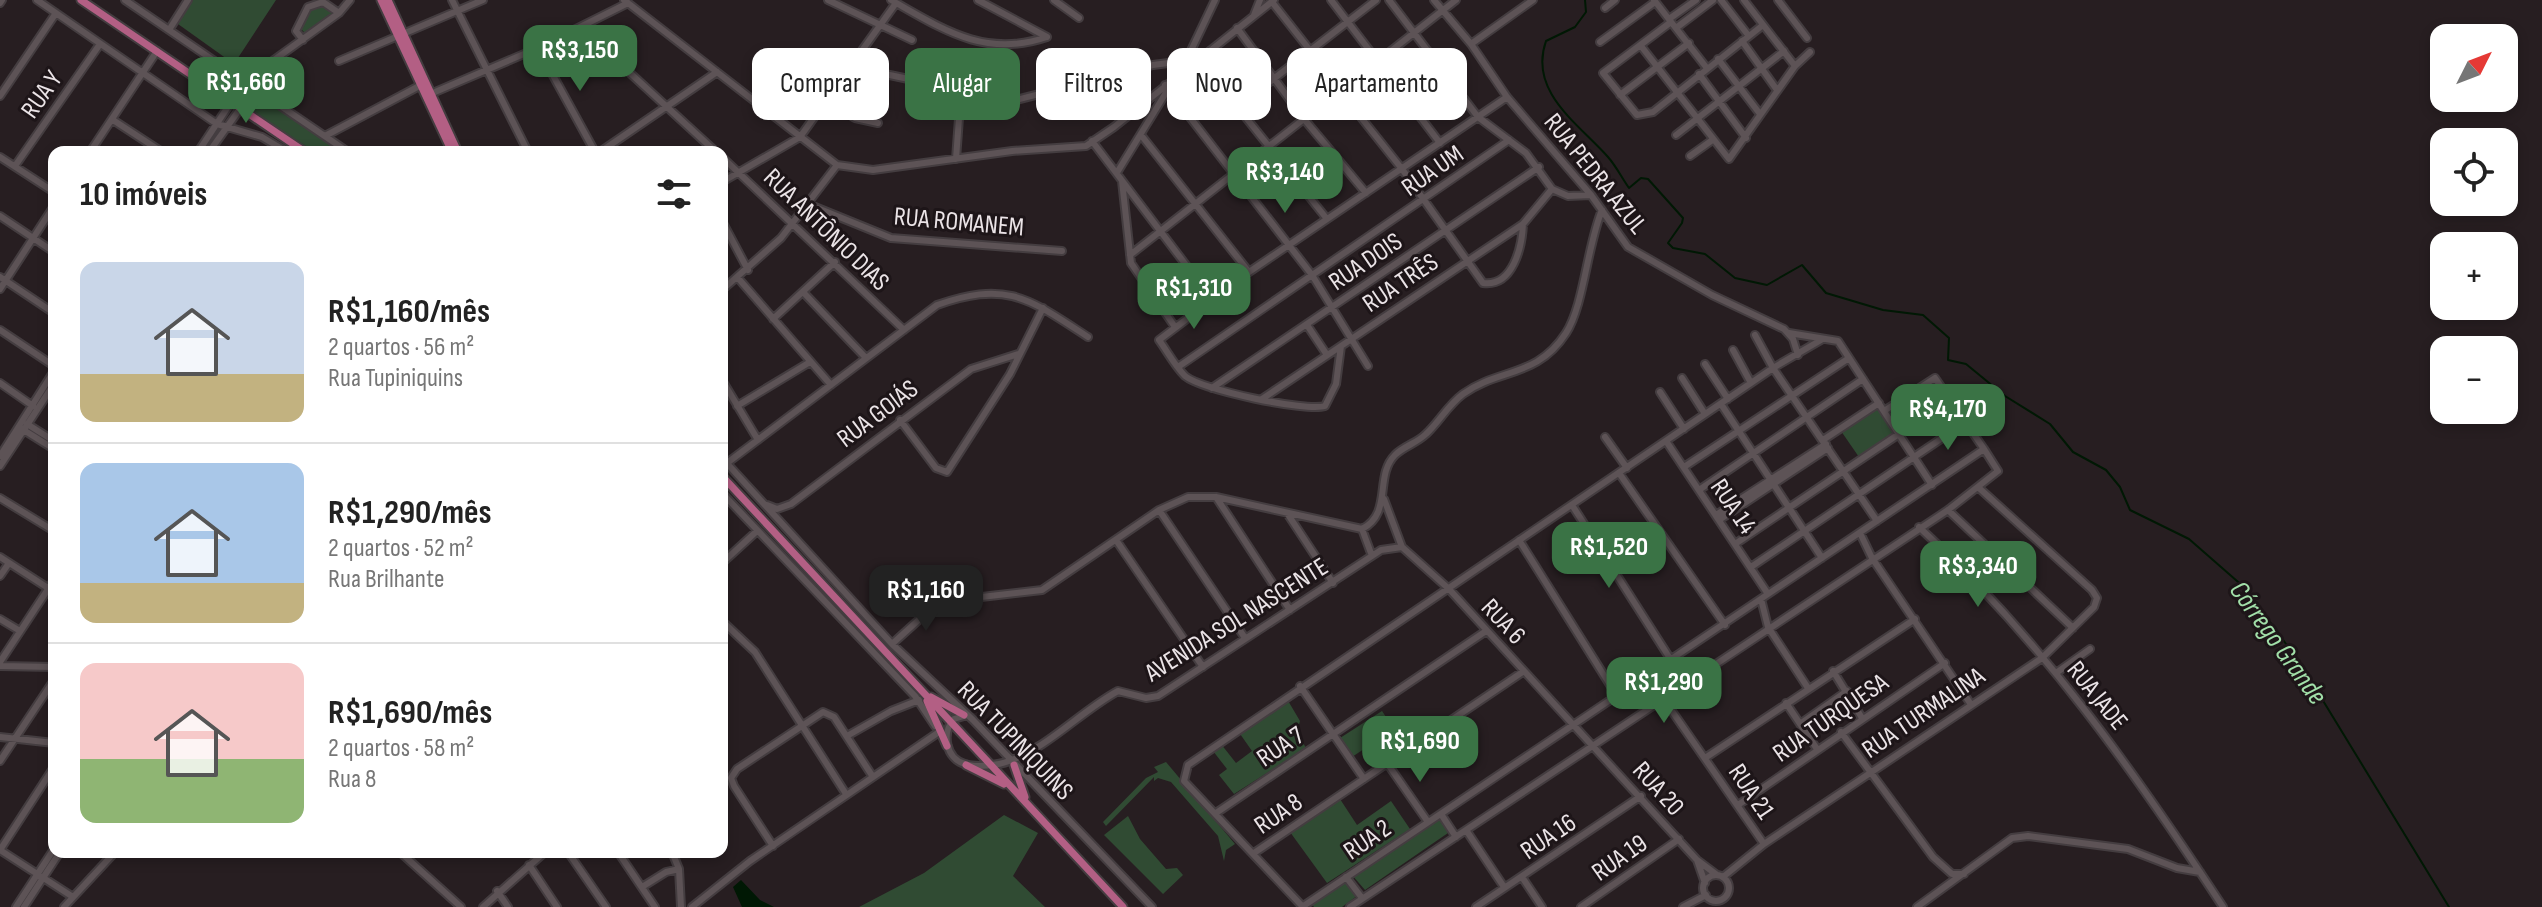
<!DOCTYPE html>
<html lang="pt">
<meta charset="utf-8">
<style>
:root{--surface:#fff;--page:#f2f2f2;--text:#222;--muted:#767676;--line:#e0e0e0;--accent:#3a7345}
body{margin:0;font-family:"Sofia Sans Condensed",sans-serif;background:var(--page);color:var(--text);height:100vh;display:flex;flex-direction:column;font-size:30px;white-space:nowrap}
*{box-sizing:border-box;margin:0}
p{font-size:26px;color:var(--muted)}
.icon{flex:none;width:44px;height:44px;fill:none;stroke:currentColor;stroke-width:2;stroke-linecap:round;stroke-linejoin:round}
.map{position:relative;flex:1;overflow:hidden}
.drawer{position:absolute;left:48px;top:146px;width:680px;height:712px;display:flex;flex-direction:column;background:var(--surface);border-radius:16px;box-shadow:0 4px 12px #0003}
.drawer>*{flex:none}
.banner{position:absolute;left:752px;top:48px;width:760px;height:72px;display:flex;gap:16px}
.needle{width:52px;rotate:48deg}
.tools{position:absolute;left:2430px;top:24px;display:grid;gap:16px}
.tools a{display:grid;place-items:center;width:88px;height:88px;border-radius:16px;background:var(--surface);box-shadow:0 4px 12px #0003;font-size:40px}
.price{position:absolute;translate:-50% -68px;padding:0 18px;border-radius:16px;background:var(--accent);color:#fff;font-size:26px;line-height:52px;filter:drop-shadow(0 2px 4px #0008)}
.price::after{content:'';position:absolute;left:50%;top:48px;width:24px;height:18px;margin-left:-12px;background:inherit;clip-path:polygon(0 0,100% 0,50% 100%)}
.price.on{background:#222;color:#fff}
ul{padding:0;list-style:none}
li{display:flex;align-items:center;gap:24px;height:200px;padding:0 32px}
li+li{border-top:2px solid var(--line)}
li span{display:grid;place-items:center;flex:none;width:224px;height:160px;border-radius:16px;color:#555}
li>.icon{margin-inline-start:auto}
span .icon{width:96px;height:96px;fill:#fffc;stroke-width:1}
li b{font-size:34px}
h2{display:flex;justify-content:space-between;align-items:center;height:96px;padding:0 32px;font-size:34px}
.chip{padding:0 28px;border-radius:16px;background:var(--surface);box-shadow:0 4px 12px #0003;font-size:28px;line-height:72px}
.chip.on{background:var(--accent);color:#fff}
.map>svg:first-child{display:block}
</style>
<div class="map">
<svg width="2542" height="907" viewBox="0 0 2542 907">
<rect width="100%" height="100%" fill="#271e21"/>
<path fill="#304b33" d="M193,0H276L234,64L178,24Z
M321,4L334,14L306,34L300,28L310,8Z
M256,93L343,152H315L245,107Z
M1878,406L1898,435L1861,460L1841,431Z
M1287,699L1300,721L1297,732L1306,748L1234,794L1219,775L1227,769L1213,751L1221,744L1236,763L1252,751L1238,731Z
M1382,711L1394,729L1352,757L1340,738Z
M1166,762L1235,844L1226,850L1224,861L1218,836L1171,782L1158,778L1154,781V777L1106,826L1103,822L1146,778L1158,772L1154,767Z
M1340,799L1357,825L1391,801L1410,829L1327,883L1290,832Z
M1004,815L1038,833L1013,876L1045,907H859L924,873Z
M1128,816L1140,839L1166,869L1177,868L1183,875L1163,894L1104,835Z
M1439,819L1448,833L1365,890L1352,875Z
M1346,880L1357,896L1342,907H1314L1312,904Z"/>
<path fill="#001804" d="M741,880L760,900L774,907H742L733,887Z"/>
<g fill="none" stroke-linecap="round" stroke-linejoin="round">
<path stroke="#001804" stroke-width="2" d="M1585,0L1586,12L1575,27L1546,41C1528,92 1579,124 1608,157C1616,166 1622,178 1629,188L1641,178L1648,179L1683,218L1682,223L1668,243L1673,248L1705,254L1735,278L1767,285L1802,265L1826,293L1883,310L1923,315L1949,338L1948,360L1966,364L2005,396L2050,424L2073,452L2106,470L2120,487L2130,510L2189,539L2245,588L2300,663L2449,907"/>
<g stroke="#443d40" stroke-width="10">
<path id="minor" d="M37,0L217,124L262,137L287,152
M125,0L348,152
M452,0L528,152
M624,0L837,165L873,170L1012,151L1086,146L1114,127L1274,0
M828,0L912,40
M891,0C944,30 985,58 1047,37
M978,0L1047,37
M1054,0L1079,18
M1331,0L1440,143
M1389,0L1478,117L1526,153L1552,189L1568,196L1591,195
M1434,0L1471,44L1507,97L1591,195L1628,247L1712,295L1784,329L1793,339L1798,355
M1654,0L1706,67
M1721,0L1748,35
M1744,0L1795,66
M1778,0L1807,38
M1272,2L1309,49
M0,3L2,0
M1605,8L1615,0
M1254,15L1260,0
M1669,19L1696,0
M1671,22L1603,73L1637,115L1653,112L1763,25
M581,28L716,152
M1237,28L1304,119L1366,193
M1676,28L1713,0
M169,30L188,0
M303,40L296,31L308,7L323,2L339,13
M1742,41L1777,90
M1600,42L1655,2
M1471,44L1533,0
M1641,46L1729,159L1795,66L1810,52
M538,48L595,152
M1187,59L1215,0
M1718,59L1760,114
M339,61L483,0
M783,67L831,95
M852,67L1012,101L1153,65L1199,59L1327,219
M1699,74L1746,138
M1165,85L1312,275L1368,366
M1340,91L1402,169L1483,283C1513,287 1522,247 1523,224
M428,95L538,48L628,3
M1620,95L1689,43
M0,96L56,13
M827,101L855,118L878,123
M1237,107L1376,0
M113,120L162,152
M1141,135L1249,272
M1676,135L1784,51
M325,136L423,84
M1092,141L1211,298
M90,152L157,51
M198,152L245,81L339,13L350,0
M209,152L247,99L251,84
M600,152L717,72
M1690,156L1711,141
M0,157L54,192
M722,157L904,330
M956,159L961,91
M15,166L100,44
M1118,171L1167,91
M1122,181L1131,263L1175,327
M722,182L800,137L896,3
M810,205L891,238L1062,251
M0,216L54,252
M722,221L748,270
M1130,255L1456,0
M0,277L54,313
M738,278L831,385
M0,289L54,206
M722,290L781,238L837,165
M803,292L866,358
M773,319L835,262
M1307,325L1327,355
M0,330L54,366
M1789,333L1838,341L1932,485
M1755,335L1773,368L1877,521
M1341,346L1336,384L1325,406C1306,412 1202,390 1185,376C1175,366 1167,351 1159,340L1249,272L1507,97
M1733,350L1751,383
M1705,364L1728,399
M1178,367L1509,140
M1682,378L1705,414
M722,380L758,440
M0,383L33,406
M1212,388L1539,167
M1660,392L1684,429
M1262,399L1523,224L1552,189
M1721,404L1822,558
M737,406L810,362
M900,420L936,468L947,472L1010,374L1043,308
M27,424L54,441
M22,429L54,449
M1605,437L1627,468
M1823,440L1879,403
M1666,441L1768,594
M0,456L54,371
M722,458L892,644L973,720L1152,907
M727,463L937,305C1008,280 1029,299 1088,337
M0,466L54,384
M1684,467L1849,358
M1619,473L1725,625
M1699,490L1863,379
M722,493L915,696L935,726
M1216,497L1290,610
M0,498L54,531
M1384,499L1402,547L1449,589L1697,860L1717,875
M767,505L777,509L791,504L971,369L1018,354
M1572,505L1671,660
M1159,510L1245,638
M1948,510L2073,628
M1287,513L1333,583
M1716,515L1826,444
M1719,520L1828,448
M1919,527C2040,638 2134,771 2223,907
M1362,529L1372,556
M1860,533L1872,558L1970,703
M1116,540L1203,667
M1519,540L1617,696
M1735,544L1951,399
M0,557L48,588
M722,563L757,531
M1751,567L1966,422
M0,576L9,563
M1761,599L1768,627L1808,688
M0,619L20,631
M722,621L755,652L846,794
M892,644L933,607L947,601L1042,590L1159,510L1188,497H1216L1362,529C1393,513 1374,476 1395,455C1404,446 1417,443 1426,434C1439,422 1448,405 1463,394C1499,368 1537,378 1566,333C1584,305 1587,246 1602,210
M0,662L54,580
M0,666L54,667
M1833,671L1862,718
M2056,673L2090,649
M1647,675L1764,844L1723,877
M1300,686L1364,779
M1786,703L1817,749
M967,715L954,719C941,733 946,759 965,764C976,768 999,765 1009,761C1049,747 1081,711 1118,691L1146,698L1158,696L1381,550L1402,547
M1800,724L1847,691
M1841,732L1933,857L1952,874H1964
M847,736L891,711L919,700
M0,737L54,743
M1705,758L1915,619
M0,761L54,680
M1387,763L1428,822
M54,767L0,850L73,897
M1738,805L1945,663
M1216,813L1486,631
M1441,814L1456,837
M1466,830L1504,887
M1764,844L2042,658L2094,607L2097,598L2092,590L1979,488
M773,846L734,786L731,778L737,769L823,712L834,717L873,777
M400,852L461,907
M568,852L606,907
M618,852L655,907
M672,852L679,869L681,907
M1254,853L1524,671
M1697,860L1705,883
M529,865L557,907
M1703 888a13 13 0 1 1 26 0a13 13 0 1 1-26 0Z
M1346,877L1362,898
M1522,877L1542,907
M642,887L666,872L679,869
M497,891L508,907
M16,907L54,849
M24,907L60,852
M64,907L115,852
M483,907L545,852
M692,907L750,861L939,732
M1302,907L1984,449L1935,378L1884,411
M1303,907L1184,781L1188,765L1773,368L1821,340
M1350,907L1948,510L1998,471L1984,449
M1476,907L1641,796
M1581,907L1679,839
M1683,907L1706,895
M1917,907L2012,838L2028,836L2128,849L2177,868L2200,872"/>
</g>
<g stroke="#443d40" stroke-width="11">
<path id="major" d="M81,0L305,152
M381,0L452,152
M388,0L458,152
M722,476L1123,907
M931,697L964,715
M927,701L947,746
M966,765L1004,784
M1014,765L1025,797"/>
</g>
<use href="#minor" stroke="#5d5356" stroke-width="6"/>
<use href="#major" stroke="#b35f84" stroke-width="7"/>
</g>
<g text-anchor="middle" stroke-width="6" stroke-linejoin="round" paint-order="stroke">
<g font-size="26" fill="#ebe4e7" stroke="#1d1518">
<text transform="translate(41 94) rotate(-55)" y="9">RUA Y</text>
<text transform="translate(1432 170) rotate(-35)" y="9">RUA UM</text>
<text transform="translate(1596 173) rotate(51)" y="9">RUA PEDRA AZUL</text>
<text transform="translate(959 221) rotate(5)" y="9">RUA ROMANEM</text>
<text transform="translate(827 229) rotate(44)" y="9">RUA ANTÔNIO DIAS</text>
<text transform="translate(1365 261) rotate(-34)" y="9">RUA DOIS</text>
<text transform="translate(1400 282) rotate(-34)" y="9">RUA TRÊS</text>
<text transform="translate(877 413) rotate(-37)" y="9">RUA GOIÁS</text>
<text transform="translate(1734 506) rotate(56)" y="9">RUA 14</text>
<text transform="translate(1236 619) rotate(-32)" y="9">AVENIDA SOL NASCENTE</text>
<text transform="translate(1504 621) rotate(47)" y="9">RUA 6</text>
<text transform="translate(2098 695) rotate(51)" y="9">RUA JADE</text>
<text transform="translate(1923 712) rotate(-34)" y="9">RUA TURMALINA</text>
<text transform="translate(1830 717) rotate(-35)" y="9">RUA TURQUESA</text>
<text transform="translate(1016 740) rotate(46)" y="9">RUA TUPINIQUINS</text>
<text transform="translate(1280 746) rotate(-34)" y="9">RUA 7</text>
<text transform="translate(1659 788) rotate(48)" y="9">RUA 20</text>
<text transform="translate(1752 791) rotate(56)" y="9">RUA 21</text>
<text transform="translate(1278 813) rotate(-34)" y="9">RUA 8</text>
<text transform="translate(1548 836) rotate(-34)" y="9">RUA 16</text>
<text transform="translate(1367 839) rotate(-34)" y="9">RUA 2</text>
<text transform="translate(1619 857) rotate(-35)" y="9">RUA 19</text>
</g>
<g font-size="28" font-style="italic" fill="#a2e0a9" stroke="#1d1518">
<text transform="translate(2279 642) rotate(54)" y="10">Córrego Grande</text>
</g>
</g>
</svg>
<div class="tools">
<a><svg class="needle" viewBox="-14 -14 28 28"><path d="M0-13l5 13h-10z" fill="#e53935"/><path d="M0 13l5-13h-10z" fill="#767676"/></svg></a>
<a><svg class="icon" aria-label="locate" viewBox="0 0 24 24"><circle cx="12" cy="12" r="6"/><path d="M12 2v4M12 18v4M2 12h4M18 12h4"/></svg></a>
<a>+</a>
<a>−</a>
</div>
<b class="price" style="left:580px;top:93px">R$3,150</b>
<b class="price" style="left:246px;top:125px">R$1,660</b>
<b class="price" style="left:1285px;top:215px">R$3,140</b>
<b class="price" style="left:1194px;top:331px">R$1,310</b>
<b class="price" style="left:1948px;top:452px">R$4,170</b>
<b class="price" style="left:1609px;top:590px">R$1,520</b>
<b class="price" style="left:1978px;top:609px">R$3,340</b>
<b class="price on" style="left:926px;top:633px">R$1,160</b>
<b class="price" style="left:1664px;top:725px">R$1,290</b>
<b class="price" style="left:1420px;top:784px">R$1,690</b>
<div class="banner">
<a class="chip">Comprar</a>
<a class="chip on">Alugar</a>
<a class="chip">Filtros</a>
<a class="chip">Novo</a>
<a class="chip">Apartamento</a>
</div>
<section class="drawer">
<h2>10 imóveis<svg class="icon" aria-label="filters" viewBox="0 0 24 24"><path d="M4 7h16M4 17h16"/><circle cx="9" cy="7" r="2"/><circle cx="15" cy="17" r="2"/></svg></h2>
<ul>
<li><span style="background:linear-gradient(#c9d6e8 70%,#c2b280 0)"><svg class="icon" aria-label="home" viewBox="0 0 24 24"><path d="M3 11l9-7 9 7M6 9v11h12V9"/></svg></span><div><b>R$1,160/mês</b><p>2 quartos · 56 m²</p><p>Rua Tupiniquins</p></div></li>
<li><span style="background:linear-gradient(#a9c7e8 75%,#c2b280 0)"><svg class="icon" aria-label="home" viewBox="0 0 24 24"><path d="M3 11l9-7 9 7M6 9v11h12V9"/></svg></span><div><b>R$1,290/mês</b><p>2 quartos · 52 m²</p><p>Rua Brilhante</p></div></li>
<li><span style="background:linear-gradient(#f6c9c9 60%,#8fb573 0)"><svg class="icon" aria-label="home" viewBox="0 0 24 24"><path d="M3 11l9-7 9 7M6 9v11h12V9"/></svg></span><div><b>R$1,690/mês</b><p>2 quartos · 58 m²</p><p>Rua 8</p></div></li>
</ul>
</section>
</div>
